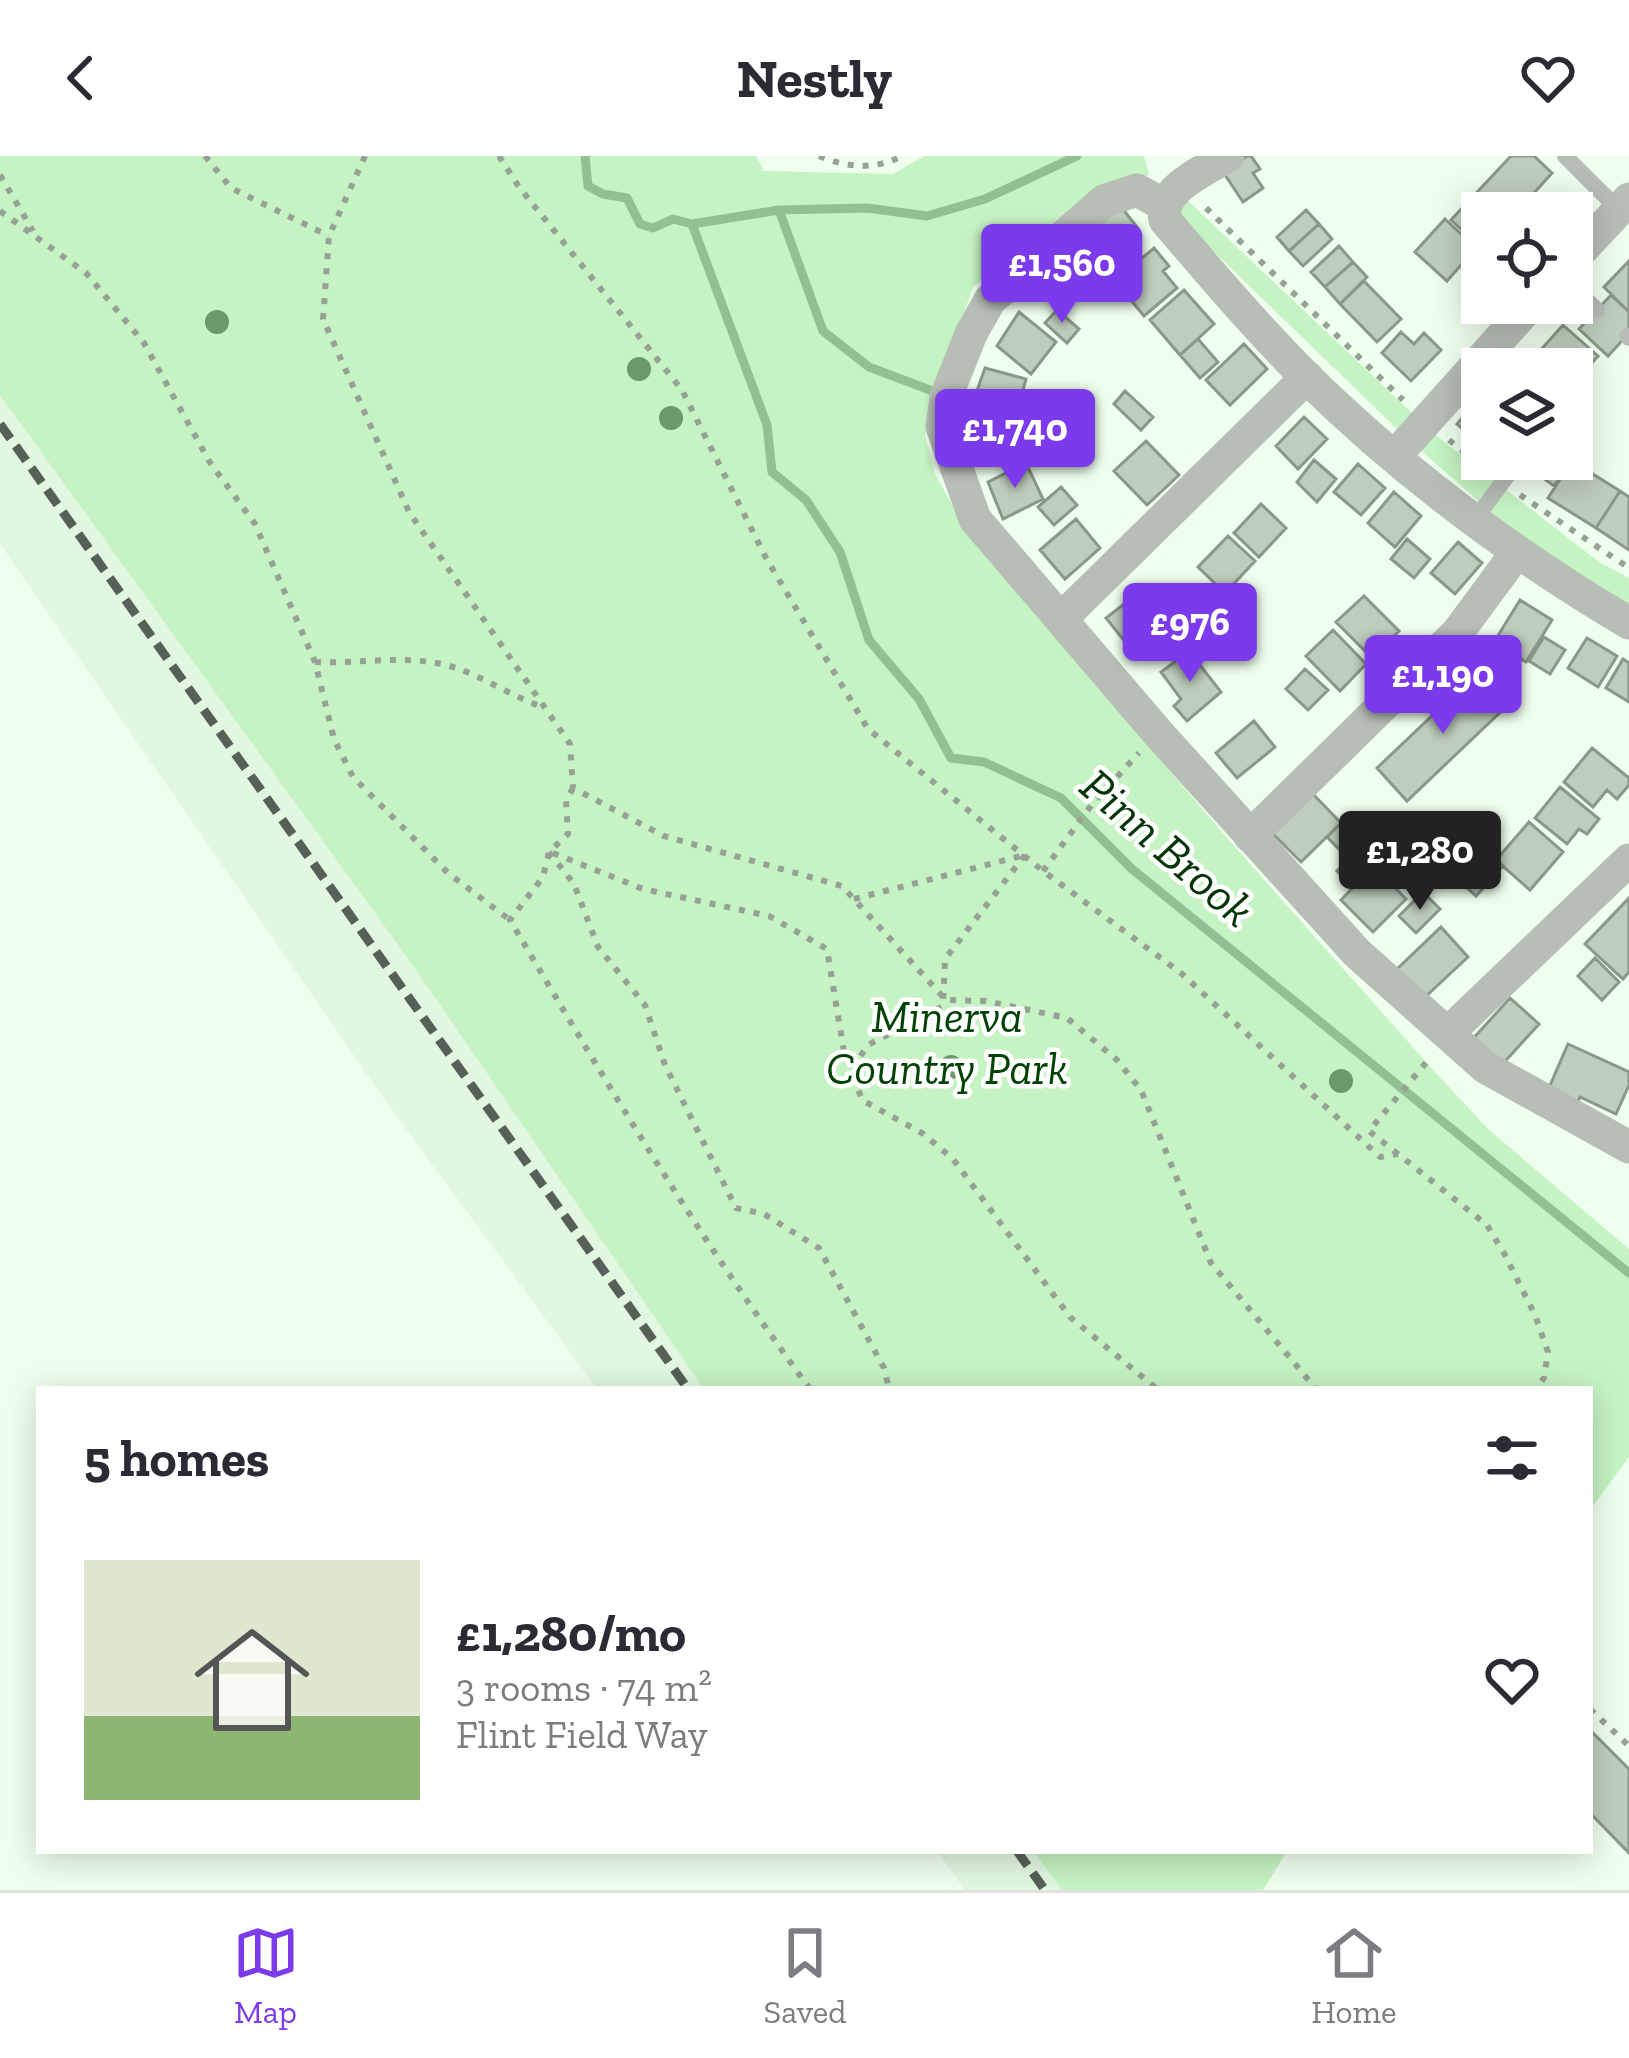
<!DOCTYPE html>
<meta charset="utf-8">
<style>
:root{--surface:#fff;--page:#f7f7f7;--text:#2b2b33;--muted:#7c7c81;--line:#e1e1e2;--accent:#7c3aed}
body{margin:0;font-family:"Zilla Slab",serif;background:var(--page);color:var(--text);height:100vh;display:flex;flex-direction:column;font-size:45px;white-space:nowrap}
*{box-sizing:border-box;margin:0}
p{font-size:39px;color:var(--muted)}
.icon{flex:none;width:66px;height:66px;fill:none;stroke:currentColor;stroke-width:2;stroke-linecap:round;stroke-linejoin:round}
.map{position:relative;flex:1;overflow:hidden}
.drawer{position:absolute;left:36px;top:1230px;width:1557px;height:468px;display:flex;flex-direction:column;background:var(--surface);border-radius:0px;box-shadow:0 6px 30px #0003}
.drawer>*{flex:none}
.tools{position:absolute;left:1461px;top:36px;display:grid;gap:24px}
.tools a{display:grid;place-items:center;width:132px;height:132px;border-radius:0px;background:var(--surface);box-shadow:0 6px 30px #0003;font-size:60px}
.price{position:absolute;translate:-50% -102px;padding:0 27px;border-radius:12px;background:var(--accent);color:#fff;font-size:39px;line-height:78px;filter:drop-shadow(0 3px 6px #0008)}
.price::after{content:'';position:absolute;left:50%;top:72px;width:36px;height:27px;margin-left:-18px;background:inherit;clip-path:polygon(0 0,100% 0,50% 100%)}
.price.current{background:#222;color:#fff}
ul{padding:0;list-style:none}
li{display:flex;align-items:center;gap:36px;height:300px;padding:0 48px}
li+li{border-top:3px solid var(--line)}
li span{display:grid;place-items:center;flex:none;width:336px;height:240px;border-radius:0px;color:#555}
li>.icon{margin-inline-start:auto}
span .icon{width:144px;height:144px;fill:#fffc;stroke-width:1}
li b{font-size:51px}
h2{display:flex;justify-content:space-between;align-items:center;height:144px;padding:0 48px;font-size:51px}
header{display:flex;justify-content:space-between;align-items:center;height:156px;padding:0 48px;background:var(--surface);font-size:54px;font-weight:800}
.dock{display:flex;justify-content:space-around;align-items:center;height:168px;border-top:3px solid var(--line);background:var(--surface);font-size:33px;color:var(--muted)}
.dock a{display:grid;justify-items:center;gap:6px}
.dock .current{color:var(--accent)}
.map>svg:first-child{display:block}
</style>
<header><svg class="icon" aria-label="back" viewBox="0 0 24 24"><path d="M15 5l-7 7 7 7"/></svg>Nestly<svg class="icon" aria-label="heart" viewBox="0 0 24 24"><path d="M12 20l-8-8c-3-5 5-10 8-4 3-6 11-1 8 4z"/></svg></header>
<div class="map">
<svg width="1629" height="1734" viewBox="0 0 1629 1734">
<rect width="100%" height="100%" fill="#efffee"/>
<path fill="#e1f7e0" d="M0,174L774,1233H597L384,943L0,388Z
M937,1695H1092L1120,1734H965Z"/>
<path fill="#c5f3c3" d="M0,0H756L764,15L893,18L924,0H1144L1149,19L1095,33L973,131L930,253L925,279L935,318L969,379L1227,682L1434,915L1488,973L1629,1093V1301L1590,1354V1233H704L412,808L0,239Z
M1186,43L1433,277L1599,406L1629,422V452L1505,369L1396,272L1174,57Z
M1033,1695H1287L1263,1734H1062Z"/>
<g fill="none" stroke-linecap="round" stroke-linejoin="round">
<path stroke="#93c092" stroke-width="9" d="M585,0L588,30L603,38L627,42L640,68L653,72L673,63L692,68L767,269L772,316L806,344L840,396L869,484L919,543L951,602L984,606L1061,642L1132,713L1629,1117
M779,54L823,175L869,211L930,234
M692,68L779,54L867,52L927,60L985,43L1077,0"/>
</g>
<path fill="#becebd" stroke="#899888" stroke-width="3" d="M1247,0H1251L1260,13L1253,17L1263,32L1243,46L1223,16Z
M1511,0H1534L1552,17L1516,57H1482V92L1451,64Z
M1118,47L1137,71L1096,103L1078,78Z
M1306,54L1319,68L1289,95L1277,81Z
M1445,63L1476,92L1447,125L1415,96Z
M1319,68L1332,83L1303,110L1289,95Z
M1339,90L1353,106L1325,131L1311,116Z
M1121,92L1135,108L1115,125L1122,133L1116,138L1096,115Z
M1154,92L1169,110L1163,115L1177,132L1144,160L1115,125Z
M1629,105V156L1604,131Z
M1353,106L1367,121L1340,148L1325,131Z
M1364,125L1401,163L1377,186L1340,148Z
M1184,134L1214,168L1180,199L1150,164Z
M1611,139L1629,156V177L1608,200L1579,173Z
M1057,154L1079,173L1067,187L1045,167Z
M1019,156L1056,186L1031,218L997,190Z
M1563,169L1598,200L1572,229V213H1534L1528,208Z
M1401,176L1414,188L1424,177L1441,194L1411,225L1382,197Z
M1198,183L1218,206L1200,222L1180,199Z
M1244,188L1267,213L1230,249L1206,224Z
M985,212L1026,223L1015,264L971,252Z
M1125,235L1153,261L1141,274L1114,248Z
M1482,238V290L1457,268Z
M1304,261L1327,283L1298,313L1276,290Z
M1016,265L1022,296L992,301L987,270Z
M1146,285L1179,319L1147,349L1114,315Z
M1517,303H1559L1569,310L1554,330Z
M1314,304L1336,323L1317,346L1297,326Z
M1572,305L1620,335L1596,372L1548,342Z
M1026,307L1043,343L1003,363L988,326Z
M1358,308L1385,332L1361,359L1334,336Z
M1061,331L1077,349L1054,369L1038,351Z
M1620,335L1629,341V394L1596,372Z
M1394,336L1421,360L1395,391L1368,367Z
M1261,348L1286,372L1259,401L1234,377Z
M1076,363L1100,392L1065,423L1040,394Z
M1228,380L1255,405L1225,437L1198,411Z
M1407,383L1430,403L1414,422L1391,403Z
M1458,386L1482,407L1455,438L1431,417Z
M1146,431L1165,455L1126,487L1106,462Z
M1364,440L1399,475L1372,502L1336,466Z
M1520,444L1552,464L1526,506L1494,486Z
M1178,457L1194,476L1172,495L1157,473Z
M1333,474L1366,508L1340,535L1306,500Z
M1544,481L1565,494L1550,518L1529,505Z
M1587,482L1617,500L1598,531L1568,512Z
M1189,495L1221,536L1187,565L1174,550L1181,543L1161,516Z
M1623,503L1629,507V546L1606,532Z
M1305,513L1328,534L1308,554L1286,533Z
M1477,517L1509,548L1407,645L1377,612Z
M1254,565L1275,591L1237,622L1216,597Z
M1592,592L1629,622V629L1617,643L1607,634L1593,651L1564,626Z
M1560,631L1599,663L1587,678L1579,673L1567,688L1535,662Z
M1310,635L1341,667L1301,706L1270,675Z
M1349,659L1368,679L1347,701L1327,681Z
M1529,666L1563,696L1530,734L1496,704Z
M1479,689L1503,710L1476,740L1452,718Z
M1358,694L1374,710L1353,731L1337,715Z
M1374,710L1406,743L1373,776L1341,744Z
M1423,736L1440,753L1416,777L1399,760Z
M1629,742V816L1623,823L1585,788Z
M1441,771L1468,801L1423,843L1396,814Z
M1595,802L1619,826L1602,844L1578,820Z
M1510,842L1539,868L1500,911L1471,885Z
M1568,888L1629,916V929L1616,958L1580,941L1574,954L1545,941Z
M1590,1574L1629,1613V1697L1590,1657Z"/>
<g fill="none" stroke-linecap="round" stroke-linejoin="round">
<path stroke="#97a296" stroke-width="6" stroke-dasharray="6 9" stroke-linecap="butt" d="M205,0L231,32L329,80
M365,0L329,80L323,163L409,356L570,588L573,632L664,680L842,730L946,844L986,845L1067,862L1117,904L1141,934L1211,1107L1316,1233
M499,0L519,31L682,234L766,402L868,573L1043,715L1181,817L1380,1001L1398,998L1487,1069L1505,1099L1535,1159L1548,1196L1544,1222L1536,1233
M819,0C847,12 875,14 902,0
M0,19L33,75
M1206,52L1403,244
M0,55L86,117L144,187L209,305L255,368L315,506L334,583L353,621L448,717L510,764
M1449,284L1485,313
M1520,339L1629,412
M315,506C361,508 411,497 456,512C485,522 512,540 542,551
M573,632L566,645L568,678L549,696L543,721L510,764C604,923 700,1084 810,1233
M549,696L574,728L598,791L645,849L665,909L736,1052L764,1058L819,1092L884,1212L889,1233
M553,697L643,733L769,760L827,793L845,902
M1025,699L945,803L943,850L868,889L851,914L862,944L922,977L953,1003L1070,1161L1157,1233
M1043,715L1093,647L1139,597
M854,743L1021,700
M1398,998L1369,975L1429,903
M1590,1553L1629,1590"/>
<path stroke="#b7beb6" stroke-width="16" d="M1565,0L1619,54
M1572,130L1597,154
M1627,180L1629,182
M1476,362L1519,304"/>
<path stroke="#b7beb6" stroke-width="33" d="M1228,0C1205,14 1158,34 1165,64C1211,118 1257,172 1307,222C1403,316 1514,399 1629,467
M1164,49L1137,34L1104,45L990,144L971,178L946,241L942,271L975,363L1158,577L1357,797L1485,911L1629,991
M1572,104L1629,43
M1394,301L1532,147
M1062,462L1307,221
M1250,680L1458,476L1517,396
M1449,876L1629,704"/>
<path stroke="#576057" stroke-width="9" stroke-dasharray="18 9" stroke-linecap="butt" d="M0,268L688,1233
M1017,1695L1045,1734"/>
</g>
<g fill="#6c986e">
<circle cx="217" cy="166" r="12"/>
<circle cx="639" cy="213" r="12"/>
<circle cx="671" cy="262" r="12"/>
<circle cx="951" cy="911" r="12"/>
<circle cx="1341" cy="925" r="12"/>
</g>
<g text-anchor="middle" stroke-width="9" stroke-linejoin="round" paint-order="stroke">
<g font-size="45" font-style="italic" fill="#004305" stroke="#fff">
<text x="947" y="876">Minerva<tspan x="947" dy="52">Country Park</tspan></text>
</g>
<g font-size="48" font-style="italic" fill="#053608" stroke="#fff">
<text transform="translate(1168 691) rotate(41)" y="17">Pinn Brook</text>
</g>
</g>
</svg>
<div class="tools">
<a><svg class="icon" aria-label="locate" viewBox="0 0 24 24"><circle cx="12" cy="12" r="6"/><path d="M12 2v4M12 18v4M2 12h4M18 12h4"/></svg></a>
<a><svg class="icon" aria-label="layers" viewBox="0 0 24 24"><path d="M12 4l9 5-9 5-9-5zM3 14l9 5 9-5"/></svg></a>
</div>
<b class="price" style="left:1062px;top:170px">£1,560</b>
<b class="price" style="left:1015px;top:335px">£1,740</b>
<b class="price" style="left:1190px;top:529px">£976</b>
<b class="price" style="left:1443px;top:581px">£1,190</b>
<b class="price current" style="left:1420px;top:757px">£1,280</b>
<section class="drawer">
<h2>5 homes<svg class="icon" aria-label="filters" viewBox="0 0 24 24"><path d="M4 7h16M4 17h16"/><circle cx="9" cy="7" r="2"/><circle cx="15" cy="17" r="2"/></svg></h2>
<ul>
<li><span style="background:linear-gradient(#dfe7d0 65%,#8fb573 0)"><svg class="icon" aria-label="home" viewBox="0 0 24 24"><path d="M3 11l9-7 9 7M6 9v11h12V9"/></svg></span><div><b>£1,280/mo</b><p>3 rooms · 74 m²</p><p>Flint Field Way</p></div><svg class="icon" aria-label="heart" viewBox="0 0 24 24"><path d="M12 20l-8-8c-3-5 5-10 8-4 3-6 11-1 8 4z"/></svg></li>
</ul>
</section>
</div>
<nav class="dock">
<a class="current"><svg class="icon" aria-label="map" viewBox="0 0 24 24"><path d="M3 6l6-2 6 2 6-2v14l-6 2-6-2-6 2zM9 4v14M15 6v14"/></svg>Map</a>
<a><svg class="icon" aria-label="saved" viewBox="0 0 24 24"><path d="M7 4h10v16l-5-4-5 4z"/></svg>Saved</a>
<a><svg class="icon" aria-label="home" viewBox="0 0 24 24"><path d="M3 11l9-7 9 7M6 9v11h12V9"/></svg>Home</a>
</nav>
